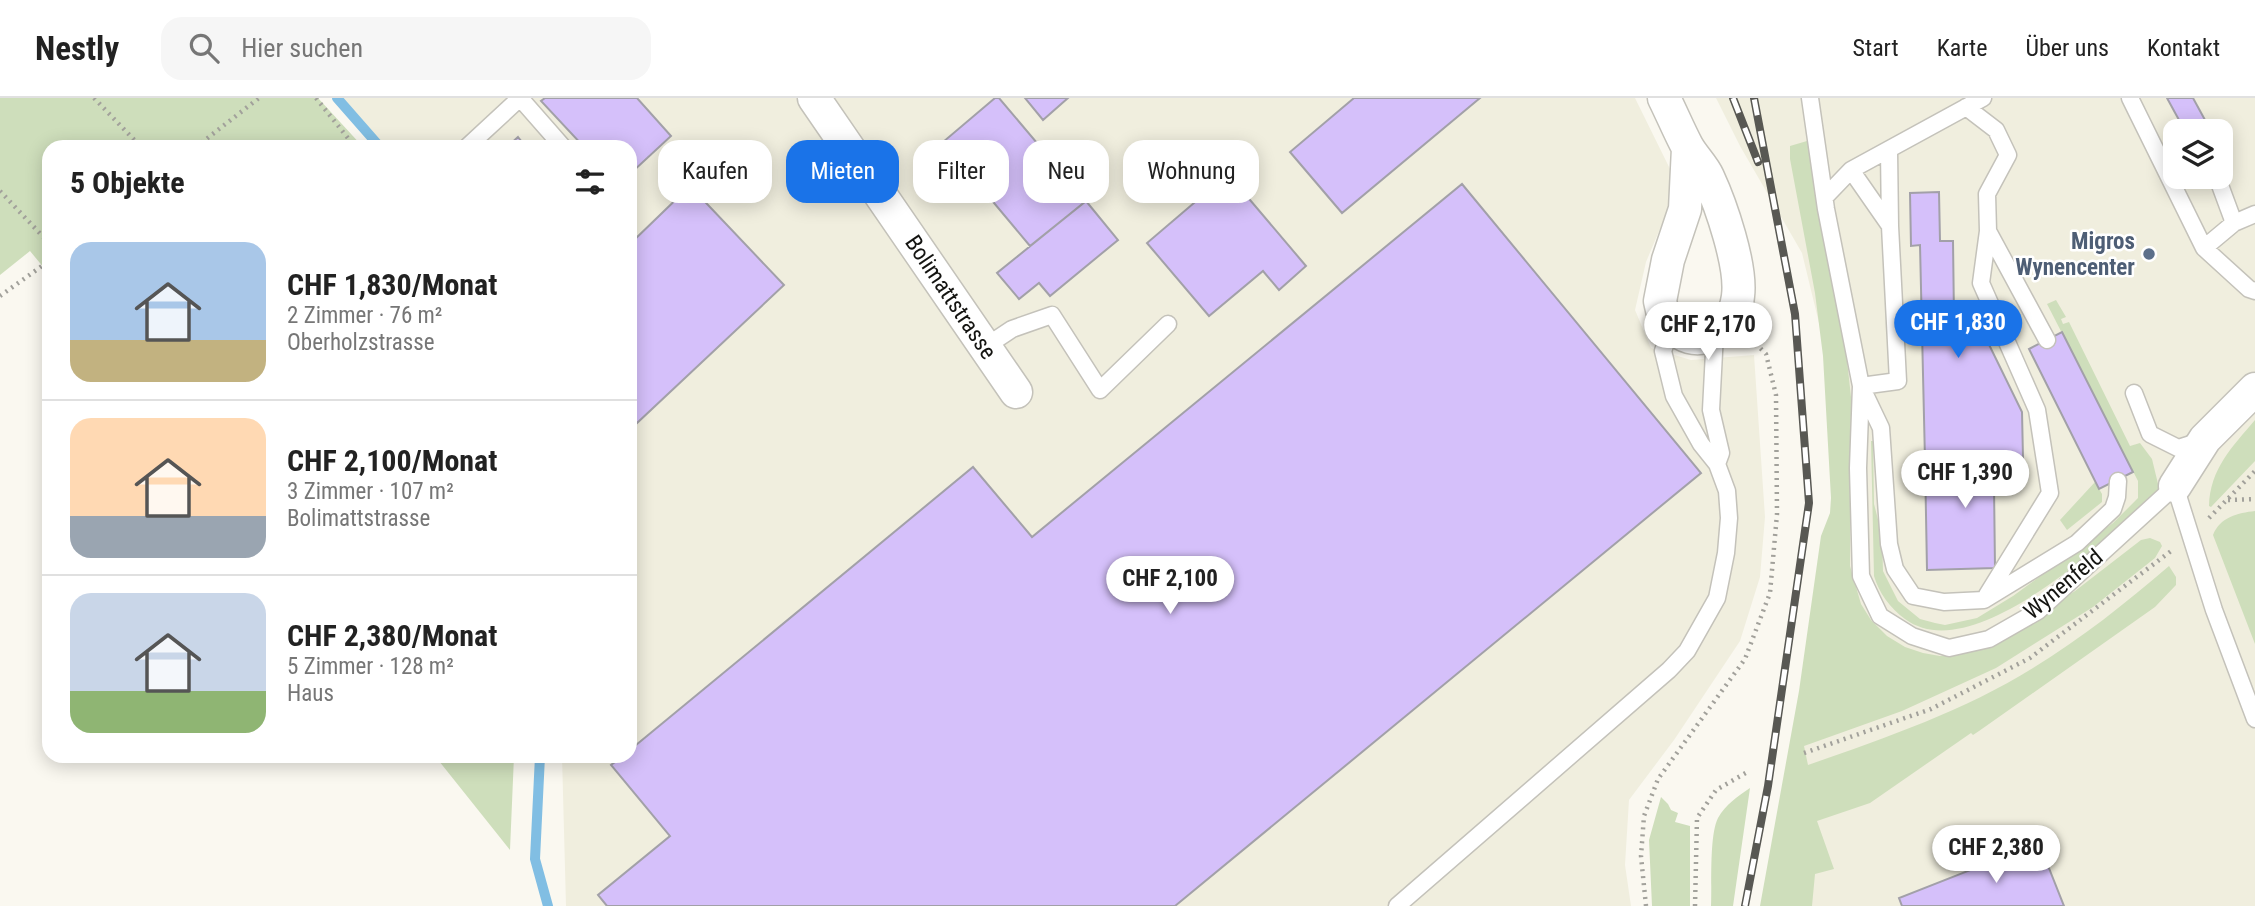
<!DOCTYPE html>
<html lang="de">
<meta charset="utf-8">
<style>
:root{--surface:#fff;--page:#f6f6f6;--text:#222;--muted:#767676;--line:#e0e0e0;--accent:#1a73e8}
body{margin:0;font-family:"Roboto Condensed",sans-serif;background:var(--page);color:var(--text);height:100vh;display:flex;flex-direction:column;font-size:26px;white-space:nowrap}
*{box-sizing:border-box;margin:0}
p{font-size:23px;color:var(--muted)}
.icon{flex:none;width:38px;height:38px;fill:none;stroke:currentColor;stroke-width:2;stroke-linecap:round;stroke-linejoin:round}
.map{position:relative;flex:1;overflow:hidden}
.sheet{position:absolute;left:42px;top:42px;width:595px;height:623px;display:flex;flex-direction:column;background:var(--surface);border-radius:21px;box-shadow:0 4px 18px #0003}
.sheet>*{flex:none}
.guide{position:absolute;left:658px;top:42px;width:665px;height:63px;display:flex;gap:14px}
.controls{position:absolute;left:2163px;top:21px;display:grid;gap:14px}
.controls a{display:grid;place-items:center;width:70px;height:70px;border-radius:14px;background:var(--surface);box-shadow:0 4px 18px #0003;font-size:35px}
.price{position:absolute;translate:-50% -60px;padding:0 16px;border-radius:24px;background:#fff;color:#222;font-size:23px;line-height:46px;filter:drop-shadow(0 2px 4px #0008)}
.price::after{content:'';position:absolute;left:50%;top:42px;width:21px;height:16px;margin-left:-10px;background:inherit;clip-path:polygon(0 0,100% 0,50% 100%)}
.price.selected{background:var(--accent);color:#fff}
ul{padding:0;list-style:none}
li{display:flex;align-items:center;gap:21px;height:175px;padding:0 28px}
li+li{border-top:2px solid var(--line)}
li span{display:grid;place-items:center;flex:none;width:196px;height:140px;border-radius:21px;color:#555}
li>.icon{margin-inline-start:auto}
span .icon{width:84px;height:84px;fill:#fffc;stroke-width:1}
li b{font-size:30px}
h2{display:flex;justify-content:space-between;align-items:center;height:84px;padding:0 28px;font-size:30px}
.tag{padding:0 24px;border-radius:21px;background:var(--surface);box-shadow:0 4px 18px #0003;font-size:24px;line-height:63px}
.tag.selected{background:var(--accent);color:#fff}
header{display:flex;align-items:center;gap:42px;box-sizing:border-box;height:98px;padding:0 35px;background:var(--surface);border-bottom:2px solid var(--line)}
header strong{font-size:33px}
nav{display:flex;gap:38px;margin-inline-start:auto;font-size:24px}
.search{width:490px;height:63px;background:var(--page);display:flex;align-items:center;gap:18px;box-sizing:border-box;padding:0 24px;border-radius:21px;color:var(--muted);font-size:26px}
.map>svg:first-child{display:block}
</style>
<header>
<strong>Nestly</strong>
<div class="search"><svg class="icon" aria-label="search" viewBox="0 0 24 24"><circle cx="10" cy="10" r="6"/><path d="M15 15l6 6"/></svg>Hier suchen</div>
<nav><a>Start</a><a>Karte</a><a>Über uns</a><a>Kontakt</a></nav>
</header>
<div class="map">
<svg width="2255" height="808" viewBox="0 0 2255 808">
<rect width="100%" height="100%" fill="#faf8f0"/>
<path fill="#f0eede" fill-rule="evenodd" d="M335,0H1635L1670,71V107L1646,164L1635,212L1651,250L1691,262L1754,257L1765,419L1760,479L1740,543L1674,642L1629,702L1625,767L1631,808H566L562,658H630V49H377Z
M1716,0H2255V808H1768L1774,750L1814,601L1834,388L1826,254L1802,155L1740,48ZM2175,33H2221V79H2175Z"/>
<path fill="#cedebb" d="M0,0H318L363,49H49V176L30,153L0,177Z
M1807,43L1845,244L1851,299L1850,468L1861,506L1871,522L1887,538L1905,549L1923,555L1940,558L1962,556L1987,548L2075,493L2141,442L2150,440L2160,444L2162,448L2155,460L2093,509L1996,570L1902,613L1804,648L1808,667C1885,640 1964,613 2033,570C2082,540 2126,505 2169,468L2176,479V487L2155,509L1979,633L1973,637L1971,635L1870,705L1817,723L1834,771L1815,776L1812,808H1760L1799,593L1821,438L1830,415L1831,400L1823,258L1815,195L1790,61V48Z
M2056,202L2066,219L2061,221L2063,226L2069,224L2130,348L2140,345L2152,361L2160,394C2110,438 1974,572 1905,521C1890,510 1879,495 1874,478L1871,343H1873L1874,406L1882,437L1883,473L1898,503L1920,521L1935,525L1945,527L1977,520L2013,498L2113,425L2138,400V383L2047,206Z
M2255,322V363L2211,409L2209,408C2210,371 2232,349 2255,322Z
M2095,384L2102,396V404L2067,432L2060,422Z
M2255,413V546L2213,437C2220,419 2238,415 2255,413Z
M435,658H514L510,752Z
M1750,690L1733,808H1711C1712,787 1709,738 1718,720C1726,706 1737,699 1750,690Z
M1661,699L1668,706L1671,712L1678,715L1675,724L1690,728V808H1652L1649,742Z"/>
<g fill="none" stroke-linecap="round" stroke-linejoin="round">
<path stroke="#81bee3" stroke-width="10" d="M337,0L380,49
M540,658L535,761L548,808"/>
</g>
<path fill="#d5c0fa" stroke="#a2a0a8" stroke-width="2" d="M545,0H637L671,38L630,76V49H584L541,3Z
M995,0H999L1086,103L1030,148L943,44Z
M1025,0H1068L1043,22Z
M1354,0H1480L1342,115L1290,54Z
M2167,0H2193L2211,33H2185Z
M518,39L526,49H507Z
M1228,76L1306,168L1279,192L1263,173L1209,218L1147,145Z
M1462,86L1701,375L1175,808H607L598,797L670,738L611,667L623,658H630V652L973,369L1032,439Z
M690,88L784,187L637,325L630,318V146Z
M1939,94L1940,143H1953L1954,220H1976L2022,314L2023,360L1925,362L1920,147L1911,148L1910,95Z
M1086,103L1118,142L1050,198L1039,185L1019,201L997,175Z
M2062,234L2133,374L2099,391L2029,251Z
M2023,360L2024,387L1994,388L1995,470L1927,472L1925,362Z
M2039,745L2064,808H1902L1899,800Z
M1995,746L2000,760L1988,765L1982,751Z"/>
<g fill="none" stroke-linecap="round" stroke-linejoin="round">
<g stroke="#c4c2ba" stroke-width="19">
<path id="service" d="M520,0L563,49
M1810,0L1826,111L1861,288L1858,370L1861,478L1880,518L1912,538L1949,550L1989,541L2038,513L2175,388L2214,512L2255,621
M2130,0L2204,150
M1966,9L1996,32L2008,57L1987,96L1988,133L2047,242
M467,49L520,0
M1889,52L1890,128
M1851,72L1890,128L1898,283L1861,288L1881,330L1889,446L1895,471L1913,498L1944,504L1984,502L2077,445L2113,411L2117,399L2118,383
M2217,79L2234,125
M1825,99L1851,72L1983,0
M2255,116L2234,125L2204,150L2249,191L2255,193
M1715,235L1711,312L1721,355L1717,366
M985,249L1012,231L1052,217L1100,292L1168,226
M2134,295L2150,336L2178,350L2200,343
M1987,497L2050,395L2037,312L1981,185L1988,133
M1397,808L1669,572L1687,553L1717,500L1726,455L1729,420L1727,393L1717,366L1701,346L1674,298L1663,253L1671,230"/>
</g>
<g stroke="#c4c2ba" stroke-width="35">
<path id="minor" d="M814,0L1016,294
M1664,0C1672,16 1679,33 1687,48C1693,59 1703,68 1708,79C1721,107 1742,168 1738,198C1737,213 1729,224 1717,233C1697,248 1681,237 1665,225L1660,203L1668,162L1685,111L1688,50
M2175,388L2205,341L2255,291"/>
</g>
<path stroke="#a2a19b" stroke-width="4.5" stroke-dasharray="2 5" stroke-linecap="butt" d="M94,0L141,49
M316,0L355,49
M196,49L259,0
M0,93L49,145
M0,198L49,163
M2228,402L2255,401
M2209,420L2255,373
M1804,655L1931,611L2030,560L2171,453
M1646,808L1641,758L1644,718L1658,681L1745,561L1770,495L1777,416L1776,297L1766,256L1751,241
M1695,808L1697,720L1716,692L1749,673"/>
<use href="#service" stroke="#fff" stroke-width="16"/>
<use href="#minor" stroke="#fff" stroke-width="32"/>
<g stroke="#585853" stroke-width="8">
<path id="rail" d="M1733,0L1758,64
M1745,808L1768,688L1809,405L1795,216L1754,0"/>
</g>
<use href="#rail" stroke="#fff" stroke-width="5" stroke-dasharray="16" stroke-linecap="butt"/>
</g>
<circle fill="#5c6f8a" stroke="#fff" stroke-width="2.5" cx="2149" cy="156" r="7"/>
<g text-anchor="middle" stroke-width="5" stroke-linejoin="round" paint-order="stroke">
<g font-size="23" font-weight="bold" fill="#4e5e75" stroke="#fff" text-anchor="end">
<text x="2135" y="151">Migros<tspan x="2135" dy="26">Wynencenter</tspan></text>
</g>
<g font-size="23" fill="#141411" stroke="#fff">
<text transform="translate(951 199) rotate(56)" y="8">Bolimattstrasse</text>
<text transform="translate(2063 486) rotate(-40)" y="8">Wynenfeld</text>
</g>
</g>
</svg>
<div class="controls">
<a><svg class="icon" aria-label="layers" viewBox="0 0 24 24"><path d="M12 4l9 5-9 5-9-5zM3 14l9 5 9-5"/></svg></a>
</div>
<b class="price selected" style="left:1958px;top:262px">CHF 1,830</b>
<b class="price" style="left:1708px;top:264px">CHF 2,170</b>
<b class="price" style="left:1965px;top:412px">CHF 1,390</b>
<b class="price" style="left:1170px;top:518px">CHF 2,100</b>
<b class="price" style="left:1996px;top:787px">CHF 2,380</b>
<div class="guide">
<a class="tag">Kaufen</a>
<a class="tag selected">Mieten</a>
<a class="tag">Filter</a>
<a class="tag">Neu</a>
<a class="tag">Wohnung</a>
</div>
<section class="sheet">
<h2>5 Objekte<svg class="icon" aria-label="filters" viewBox="0 0 24 24"><path d="M4 7h16M4 17h16"/><circle cx="9" cy="7" r="2"/><circle cx="15" cy="17" r="2"/></svg></h2>
<ul>
<li><span style="background:linear-gradient(#a9c7e8 70%,#c2b280 0)"><svg class="icon" aria-label="home" viewBox="0 0 24 24"><path d="M3 11l9-7 9 7M6 9v11h12V9"/></svg></span><div><b>CHF 1,830/Monat</b><p>2 Zimmer · 76 m²</p><p>Oberholzstrasse</p></div></li>
<li><span style="background:linear-gradient(#ffd9b3 70%,#9aa5b1 0)"><svg class="icon" aria-label="home" viewBox="0 0 24 24"><path d="M3 11l9-7 9 7M6 9v11h12V9"/></svg></span><div><b>CHF 2,100/Monat</b><p>3 Zimmer · 107 m²</p><p>Bolimattstrasse</p></div></li>
<li><span style="background:linear-gradient(#c9d6e8 70%,#8fb573 0)"><svg class="icon" aria-label="home" viewBox="0 0 24 24"><path d="M3 11l9-7 9 7M6 9v11h12V9"/></svg></span><div><b>CHF 2,380/Monat</b><p>5 Zimmer · 128 m²</p><p>Haus</p></div></li>
</ul>
</section>
</div>
